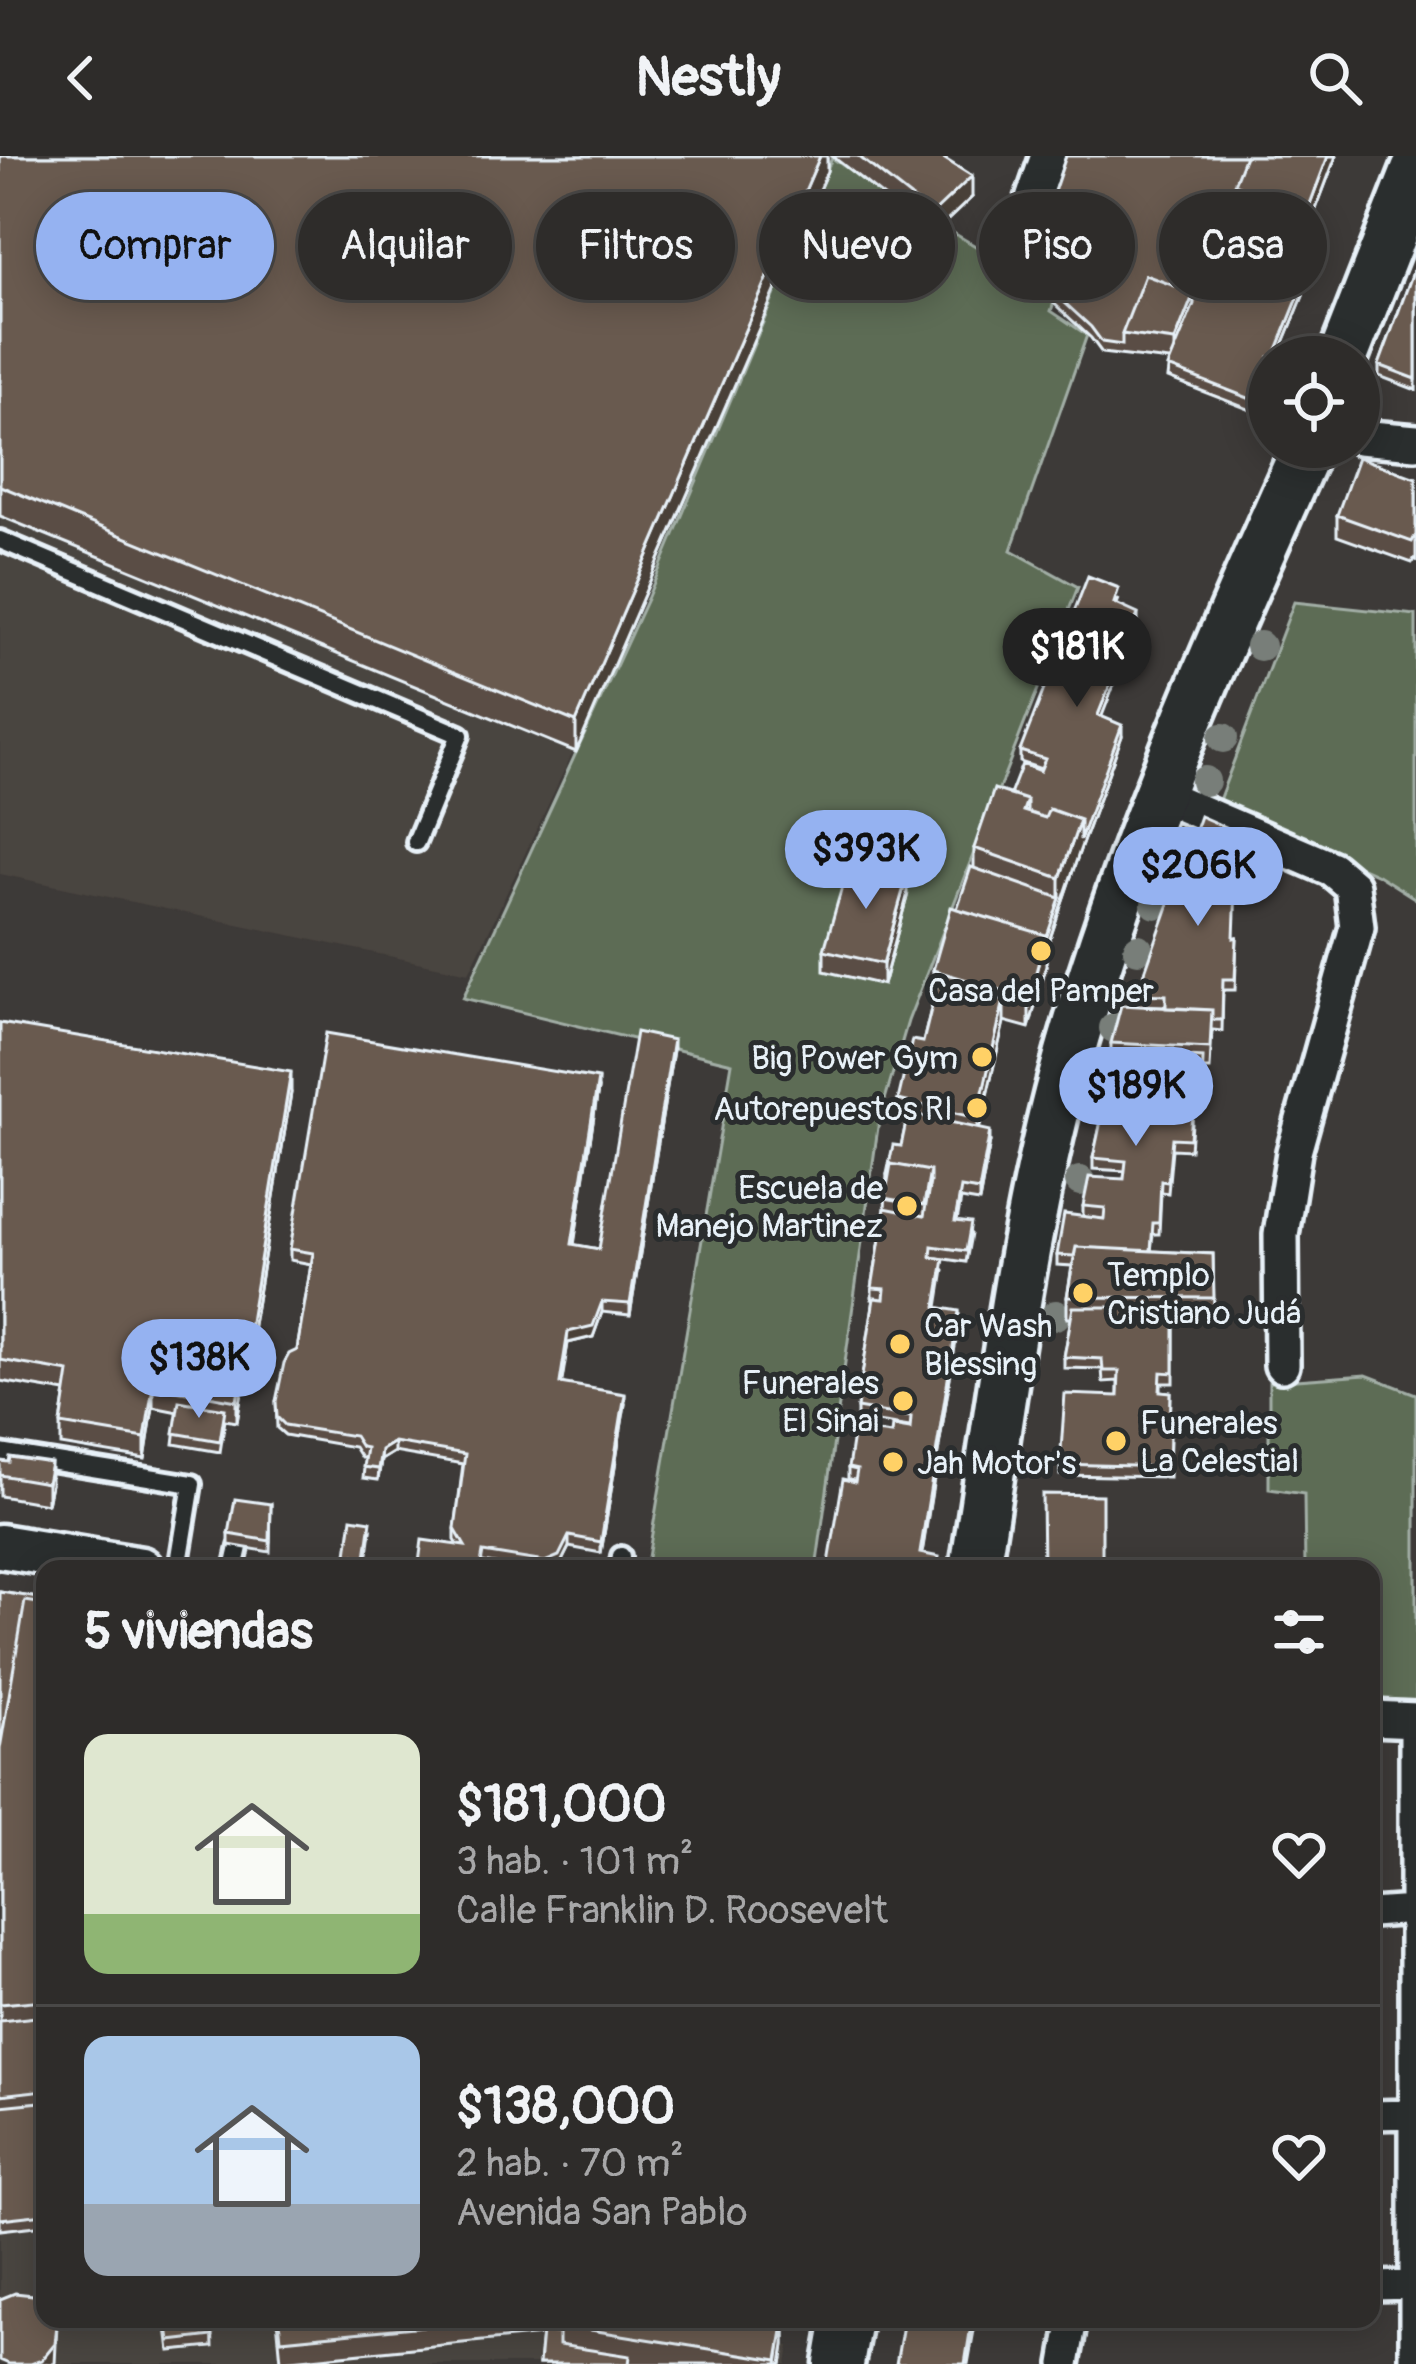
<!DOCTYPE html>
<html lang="es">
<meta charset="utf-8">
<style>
:root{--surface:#2e2c2a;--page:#363432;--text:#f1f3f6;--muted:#a7a7a8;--line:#494847;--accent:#95b2f1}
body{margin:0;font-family:Pangolin,sans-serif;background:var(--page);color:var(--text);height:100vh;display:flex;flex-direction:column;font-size:45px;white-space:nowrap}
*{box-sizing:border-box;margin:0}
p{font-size:39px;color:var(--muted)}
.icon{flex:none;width:66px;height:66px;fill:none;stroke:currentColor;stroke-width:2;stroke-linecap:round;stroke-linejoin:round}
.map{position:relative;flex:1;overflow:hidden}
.side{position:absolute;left:36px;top:1404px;width:1344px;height:768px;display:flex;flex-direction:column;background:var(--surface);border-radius:24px;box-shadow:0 6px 30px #0003,0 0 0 3px var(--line)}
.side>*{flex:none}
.guide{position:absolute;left:36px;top:36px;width:1344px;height:108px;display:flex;gap:24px}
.buttons{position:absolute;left:1248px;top:180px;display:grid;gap:24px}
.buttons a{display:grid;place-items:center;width:132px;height:132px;border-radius:50%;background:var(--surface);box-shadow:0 6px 30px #0003,0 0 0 3px var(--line);font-size:60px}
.price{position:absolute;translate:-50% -102px;padding:0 27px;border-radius:42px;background:var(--accent);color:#111;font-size:39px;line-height:78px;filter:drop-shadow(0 3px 6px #0008)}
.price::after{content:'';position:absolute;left:50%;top:72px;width:36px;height:27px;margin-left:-18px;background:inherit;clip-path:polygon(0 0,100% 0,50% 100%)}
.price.selected{background:#222;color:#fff}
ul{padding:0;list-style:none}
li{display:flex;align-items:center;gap:36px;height:300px;padding:0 48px}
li+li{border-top:3px solid var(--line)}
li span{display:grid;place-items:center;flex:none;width:336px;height:240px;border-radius:24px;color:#555}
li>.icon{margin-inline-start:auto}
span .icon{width:144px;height:144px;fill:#fffc;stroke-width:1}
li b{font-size:51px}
h2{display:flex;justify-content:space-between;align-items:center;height:144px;padding:0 48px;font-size:51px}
.tag{padding:0 42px;border-radius:54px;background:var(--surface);box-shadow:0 6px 30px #0003,0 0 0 3px var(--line);font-size:42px;line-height:108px}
.tag.selected{background:var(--accent);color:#111}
header{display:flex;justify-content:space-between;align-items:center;height:156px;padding:0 48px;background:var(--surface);font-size:54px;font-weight:800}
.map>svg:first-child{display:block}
</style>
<header><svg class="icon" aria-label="back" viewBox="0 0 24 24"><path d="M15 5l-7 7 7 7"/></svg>Nestly<svg class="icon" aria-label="search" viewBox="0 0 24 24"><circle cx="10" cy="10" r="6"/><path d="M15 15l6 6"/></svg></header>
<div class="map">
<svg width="1416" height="2208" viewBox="0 0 1416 2208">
<rect width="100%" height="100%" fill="#3d3a38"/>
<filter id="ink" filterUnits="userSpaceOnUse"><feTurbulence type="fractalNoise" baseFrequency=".00833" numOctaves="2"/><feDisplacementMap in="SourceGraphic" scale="24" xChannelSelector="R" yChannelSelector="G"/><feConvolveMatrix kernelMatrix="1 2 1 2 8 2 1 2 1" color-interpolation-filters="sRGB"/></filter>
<g filter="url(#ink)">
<path fill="#4a443f" d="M0,0H833L581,579L469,817L0,718Z
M45,1881V2163H693L691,2174L790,2190L787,2208H0V1887Z"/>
<path fill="#5d6c55" stroke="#a2aea6" stroke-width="3" d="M832,2L872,29L1057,138L1051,155L1087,179L1011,394L1078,431L908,865L879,964L816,1413H646L732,907L463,842L647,443Z
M1294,446L1416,459V743L1378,719L1218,647Z
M1366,1219L1416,1238V1547L1371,1545V1413H1305L1304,1338L1269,1333V1226Z"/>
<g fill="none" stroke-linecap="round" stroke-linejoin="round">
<g stroke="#e8f1f8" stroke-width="26">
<path id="service" d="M0,384L460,579L416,686
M0,1297L192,1328L178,1413
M234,1413L239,1391
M619,1413L621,1400"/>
</g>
<g stroke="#e8f1f8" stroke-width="36">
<path id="pedestrian" d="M1371,1757L1414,1754
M1371,1959L1412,1958
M1371,2130L1413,2129
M1065,2208L1073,2163
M1414,2208V1564"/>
</g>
<g stroke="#e8f1f8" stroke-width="42">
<path id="minor" d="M1010,110L1048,0
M1359,281L1416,286
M1158,638L1332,713L1352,730L1357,771L1294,996L1281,1079L1282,1209
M1371,1562L1416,1564"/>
</g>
<g stroke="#e8f1f8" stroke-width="51">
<path id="tertiary" d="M0,1390L141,1413"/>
</g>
<g stroke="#e8f1f8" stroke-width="57">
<path id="secondary" d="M1343,201L1416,15
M975,1413C1000,1255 1019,1093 1059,937C1117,714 1213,501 1307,291
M839,2208L847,2163"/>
</g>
<use href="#service" stroke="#2a2d2e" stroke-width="16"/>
<use href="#pedestrian" stroke="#2a2d2e" stroke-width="27"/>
<use href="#minor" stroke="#2a2d2e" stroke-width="33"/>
<use href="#tertiary" stroke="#2a2d2e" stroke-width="42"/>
<use href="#secondary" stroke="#2a2d2e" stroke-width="48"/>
</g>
<g fill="#787e79">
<circle cx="1260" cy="490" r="15"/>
<circle cx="1223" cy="582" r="15"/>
<circle cx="1205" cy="625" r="15"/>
<circle cx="1173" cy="705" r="15"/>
<circle cx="1156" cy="748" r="15"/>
<circle cx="1138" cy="793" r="15"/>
<circle cx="1114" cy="872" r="15"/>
<circle cx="1080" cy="1025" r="15"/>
<circle cx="1056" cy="1159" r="15"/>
</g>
<path fill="#5a4d45" stroke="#e8f1f8" stroke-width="3" fill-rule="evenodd" d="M0,0H827V15L576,596L0,360Z
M832,0H940L972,41L932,79Z
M1066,0H1336L1307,77L1301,75V86L1289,124L1303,140L1278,201H1269L1256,256L1168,222L1170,205L1102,197L1091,182L1028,123V113ZM1224,98L1275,118L1224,99Z
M1416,108V234L1379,220V209Z
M1416,322V404L1414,403L1412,407L1337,380V359Z
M1119,443L1117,448L1138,468L1101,560L1122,580L1080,694L1046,794V810L1029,872L1004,865L979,973L990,986L979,1046L961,1043L957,1065L971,1078L966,1106L932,1101L944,1114L938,1151L959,1165L922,1398L828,1413L855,1326V1324L848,1323V1312L891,1278L910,1273V1271L857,1263V1252L874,1143H872V1132L885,1053L887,1018L901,990L906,967L898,965V944L923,886L933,844V814L974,712V692L1010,639L1040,615L1041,613L1020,606V595Z
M1227,683L1225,705L1234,782L1237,781L1235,834H1223L1222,875L1212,874L1210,913H1203L1202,955L1193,954L1190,994L1172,993L1168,1037L1161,1036L1159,1078H1153L1151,1095L1213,1098L1214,1163L1174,1162V1227H1161V1235L1171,1236L1169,1321L1060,1319V1308L1118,1240V1225L1103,1226L1102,1213L1064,1212V1201L1071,1162H1067V1141L1072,1110L1057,1109V1099L1083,1060V1050L1124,1023L1125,1015L1093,1013V1002L1105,948H1103V937L1111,897V887L1166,852V850L1137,849V838Z
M907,741L883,829L824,815V794Z
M0,867L291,937L237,1266L225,1264L220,1296L174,1288L178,1256L153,1251L145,1303L61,1289V1268L66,1236L0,1225Z
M673,894L630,1159L602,1156L593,1181L568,1187L561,1227L625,1248L601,1397L569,1391L559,1411L554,1413H523L483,1406L482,1413H419V1407L458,1389L455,1384V1373L463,1308L394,1296L381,1304L378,1324L363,1322L365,1302H361L354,1291L285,1279L277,1272L276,1245L297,1194L311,1108L290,1104V1093L598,934L574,1089L599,1093Z
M0,1305L51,1328L47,1348L0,1340Z
M271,1348L270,1396L229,1389V1378Z
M371,1375L366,1412L347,1409V1398Z
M0,1436L45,1443V1955H42L45,1987V2069L0,2074Z
M166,2163H212L213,2191L170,2195Z
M277,2163H545V2176L559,2177L560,2163H793L792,2166L785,2165V2189L782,2208H539L542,2179L281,2205Z"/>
<path fill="#4a3f38" stroke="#e8f1f8" stroke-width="3" d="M820,0H827V15L576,596V566Z
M1328,0H1336L1307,77V56Z
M972,20V41L932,79V58Z
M1234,40L1235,49L1224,77V98L1220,109V88Z
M1301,65V86L1286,134V113Z
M1303,129V140L1278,201H1274Z
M1194,137V158L1175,206V185Z
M1269,214V224L1256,256V245Z
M1138,458V468L1098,570V559Z
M1122,569V580L1080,694L1046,794V810L1029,872V842L1046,779L1060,742V722L1080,664Z
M907,720V741L883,829V808Z
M1004,844V866L977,983V962Z
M673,884V894L630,1159V1148Z
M291,916V937L237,1266V1245Z
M598,923V934L572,1099V1088Z
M990,975V986L979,1046V1035Z
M602,1146V1156L593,1181L568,1187L560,1238L568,1176Z
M959,1155V1165L920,1408V1397Z
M153,1230V1251L145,1303V1282Z
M625,1238V1248L601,1397V1386Z
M394,1286V1296L381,1304L378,1324L381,1294Z
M51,1307V1328L47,1348V1327Z
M569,1380V1391L559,1411L545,1413V1406Z
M785,2163V2189L782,2208H778Z
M975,2163H976L968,2208H965Z
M57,2168L55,2208H31Z"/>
<path fill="#695a50" stroke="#e8f1f8" stroke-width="3" d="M0,0H820L576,566L0,330Z
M858,0H940L972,20L932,58Z
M1066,0H1245L1234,28V40L1230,51L1227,50L1213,85V95L1303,129L1274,201H1269V214L1256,245L1168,211L1194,148V137L1145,119L1122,178V189L1102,186L1091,171L1028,113Z
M1245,0H1328L1307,56L1292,51L1288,60L1301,65L1286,113L1275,109L1279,99L1224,77L1220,88L1213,85L1227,50L1236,54L1241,42L1261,51L1265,41L1234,28Z
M1416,108V223L1379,209Z
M1145,119L1194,137L1175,185L1122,178Z
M1358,301L1416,322V383L1414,382L1412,386L1337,359Z
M1088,420L1119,432L1114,447L1138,458L1098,559L1122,569L1080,684V664L1049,653L1045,662L1027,656V644L1010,639L1022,608L1040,615L1045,603L1020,595Z
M994,633L1027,644L1023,655L1045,662L1049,653L1080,664L1060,722L974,692Z
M1200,660L1227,672L1224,705H1237L1234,782L1237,781L1235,823H1223L1222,864H1212V854L1166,852V839L1137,838Z
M850,703L907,720L883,808L824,794Z
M971,711L1060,742L1046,783V779L957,753Z
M951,751L1046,779L1029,842L933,814Z
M938,825L1004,844L977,962L898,944L912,884L923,886Z
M1121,849L1212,854L1210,892L1111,887Z
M0,867L291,916L237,1245L153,1230L145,1282L61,1268L69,1216L0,1204Z
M636,876L673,884L630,1148L602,1146L593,1170L568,1176L560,1227L625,1238L601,1386L569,1380L559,1400L545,1406L483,1396L480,1413H454L419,1407L422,1384L465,1390L455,1373L465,1298L394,1286L381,1294L378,1313L363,1311L366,1292L361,1291L354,1280L285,1269L277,1261L276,1245L284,1207L289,1198L297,1194L313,1097L290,1093L326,877L598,923L572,1088L599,1093Z
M1111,897L1203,902L1202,944H1193L1190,983L1172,982L1168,1026L1161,1025L1159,1067H1153L1151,1095L1076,1091L1074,1100L1057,1099L1064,1058L1104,1063L1105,1052L1083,1050L1089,1021L1124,1023L1126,1005L1093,1002L1107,937H1103Z
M908,957L990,975L979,1035L961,1032L955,1065L971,1067L966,1095L932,1090L931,1101L944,1103L936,1151L959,1155L920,1397L939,1401L937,1413H828L843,1323L855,1326L857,1314L848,1312L854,1273L891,1278L892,1270L910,1273L911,1261L857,1252L874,1142L884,1143L885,1133L872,1132L885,1052L924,1060L930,1026V1015L891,1008L889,1018H887L893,989L901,990Z
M891,1008L930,1015L924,1049L885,1042Z
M1076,1091L1213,1098L1214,1142L1067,1141Z
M1073,1151H1174V1217L1161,1216L1160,1235L1171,1236L1169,1311L1060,1308L1065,1238L1118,1240L1119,1215H1103L1102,1203L1064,1201Z
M179,1245L225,1253L220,1285L174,1277Z
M10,1301L51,1307L47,1327L0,1319V1305L9,1306Z
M1042,1338L1102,1339V1413H1043Z
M235,1343L271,1348L270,1385L229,1378Z
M352,1362L371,1365L366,1401L347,1398Z
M0,1436L45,1443V1448L25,1445L0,1593Z
M25,1445L45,1448V1844L0,1848V1593Z
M45,1860V1934L0,1939V1865Z
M41,1946L45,1987V2058L0,2063V1950Z
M15,2137L33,2139L45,2147V2163H55L57,2168L55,2188L42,2204L31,2208H9L0,2204V2143Z
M167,2163H212L213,2180L170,2185Z
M279,2163H496L281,2184Z
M560,2163H785L778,2204L559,2169Z
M904,2163H924L971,2170L965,2208H896Z
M924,2163H975L971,2181V2170Z
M542,2176L559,2177V2189L630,2200L629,2208H539Z"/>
</g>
<g fill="#ffd166" stroke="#2a2d2e" stroke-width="4.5">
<circle cx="1041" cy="795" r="12"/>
<circle cx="982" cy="901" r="12"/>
<circle cx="977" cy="952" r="12"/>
<circle cx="907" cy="1050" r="12"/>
<circle cx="1083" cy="1137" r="12"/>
<circle cx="900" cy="1188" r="12"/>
<circle cx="903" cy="1245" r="12"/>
<circle cx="1116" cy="1285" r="12"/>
<circle cx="893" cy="1306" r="12"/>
</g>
<g text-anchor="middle" stroke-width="10" stroke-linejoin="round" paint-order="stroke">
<g font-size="33" fill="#e8f1f8" stroke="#2a2d2e" text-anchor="end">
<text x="1041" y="846" text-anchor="middle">Casa del Pamper</text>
<text x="958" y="913">Big Power Gym</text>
<text x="953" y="964">Autorepuestos RI</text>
<text x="883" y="1043">Escuela de<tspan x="883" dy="38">Manejo Martinez</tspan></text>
<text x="1107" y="1130" text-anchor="start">Templo<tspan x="1107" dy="38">Cristiano Judá</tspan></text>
<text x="924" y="1181" text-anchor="start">Car Wash<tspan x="924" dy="38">Blessing</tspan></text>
<text x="879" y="1238">Funerales<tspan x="879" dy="38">El Sinai</tspan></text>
<text x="1140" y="1278" text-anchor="start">Funerales<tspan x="1140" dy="38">La Celestial</tspan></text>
<text x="917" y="1318" text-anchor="start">Jah Motor's</text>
</g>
</g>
</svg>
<div class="buttons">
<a><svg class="icon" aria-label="locate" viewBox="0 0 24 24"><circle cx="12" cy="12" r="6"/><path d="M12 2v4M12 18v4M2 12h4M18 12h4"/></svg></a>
</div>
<b class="price selected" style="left:1077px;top:554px">$181K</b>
<b class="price" style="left:866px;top:756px">$393K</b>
<b class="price" style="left:1198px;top:773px">$206K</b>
<b class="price" style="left:1136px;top:993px">$189K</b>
<b class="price" style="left:199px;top:1265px">$138K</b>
<div class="guide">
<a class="tag selected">Comprar</a>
<a class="tag">Alquilar</a>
<a class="tag">Filtros</a>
<a class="tag">Nuevo</a>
<a class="tag">Piso</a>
<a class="tag">Casa</a>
</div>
<section class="side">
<h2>5 viviendas<svg class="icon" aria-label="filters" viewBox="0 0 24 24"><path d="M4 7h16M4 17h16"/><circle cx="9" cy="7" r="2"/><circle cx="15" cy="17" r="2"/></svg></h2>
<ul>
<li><span style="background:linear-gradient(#dfe7d0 75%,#8fb573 0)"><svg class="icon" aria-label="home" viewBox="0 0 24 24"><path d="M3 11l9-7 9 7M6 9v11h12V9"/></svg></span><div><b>$181,000</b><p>3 hab. · 101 m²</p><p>Calle Franklin D. Roosevelt</p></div><svg class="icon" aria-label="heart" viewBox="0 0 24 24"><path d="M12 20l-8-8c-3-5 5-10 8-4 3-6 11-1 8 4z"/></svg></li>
<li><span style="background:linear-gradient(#a9c7e8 70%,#9aa5b1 0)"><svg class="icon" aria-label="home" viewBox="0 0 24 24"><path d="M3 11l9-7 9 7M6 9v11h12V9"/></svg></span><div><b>$138,000</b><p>2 hab. · 70 m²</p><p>Avenida San Pablo</p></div><svg class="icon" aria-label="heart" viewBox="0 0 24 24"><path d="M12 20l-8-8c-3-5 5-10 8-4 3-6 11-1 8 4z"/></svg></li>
</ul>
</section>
</div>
